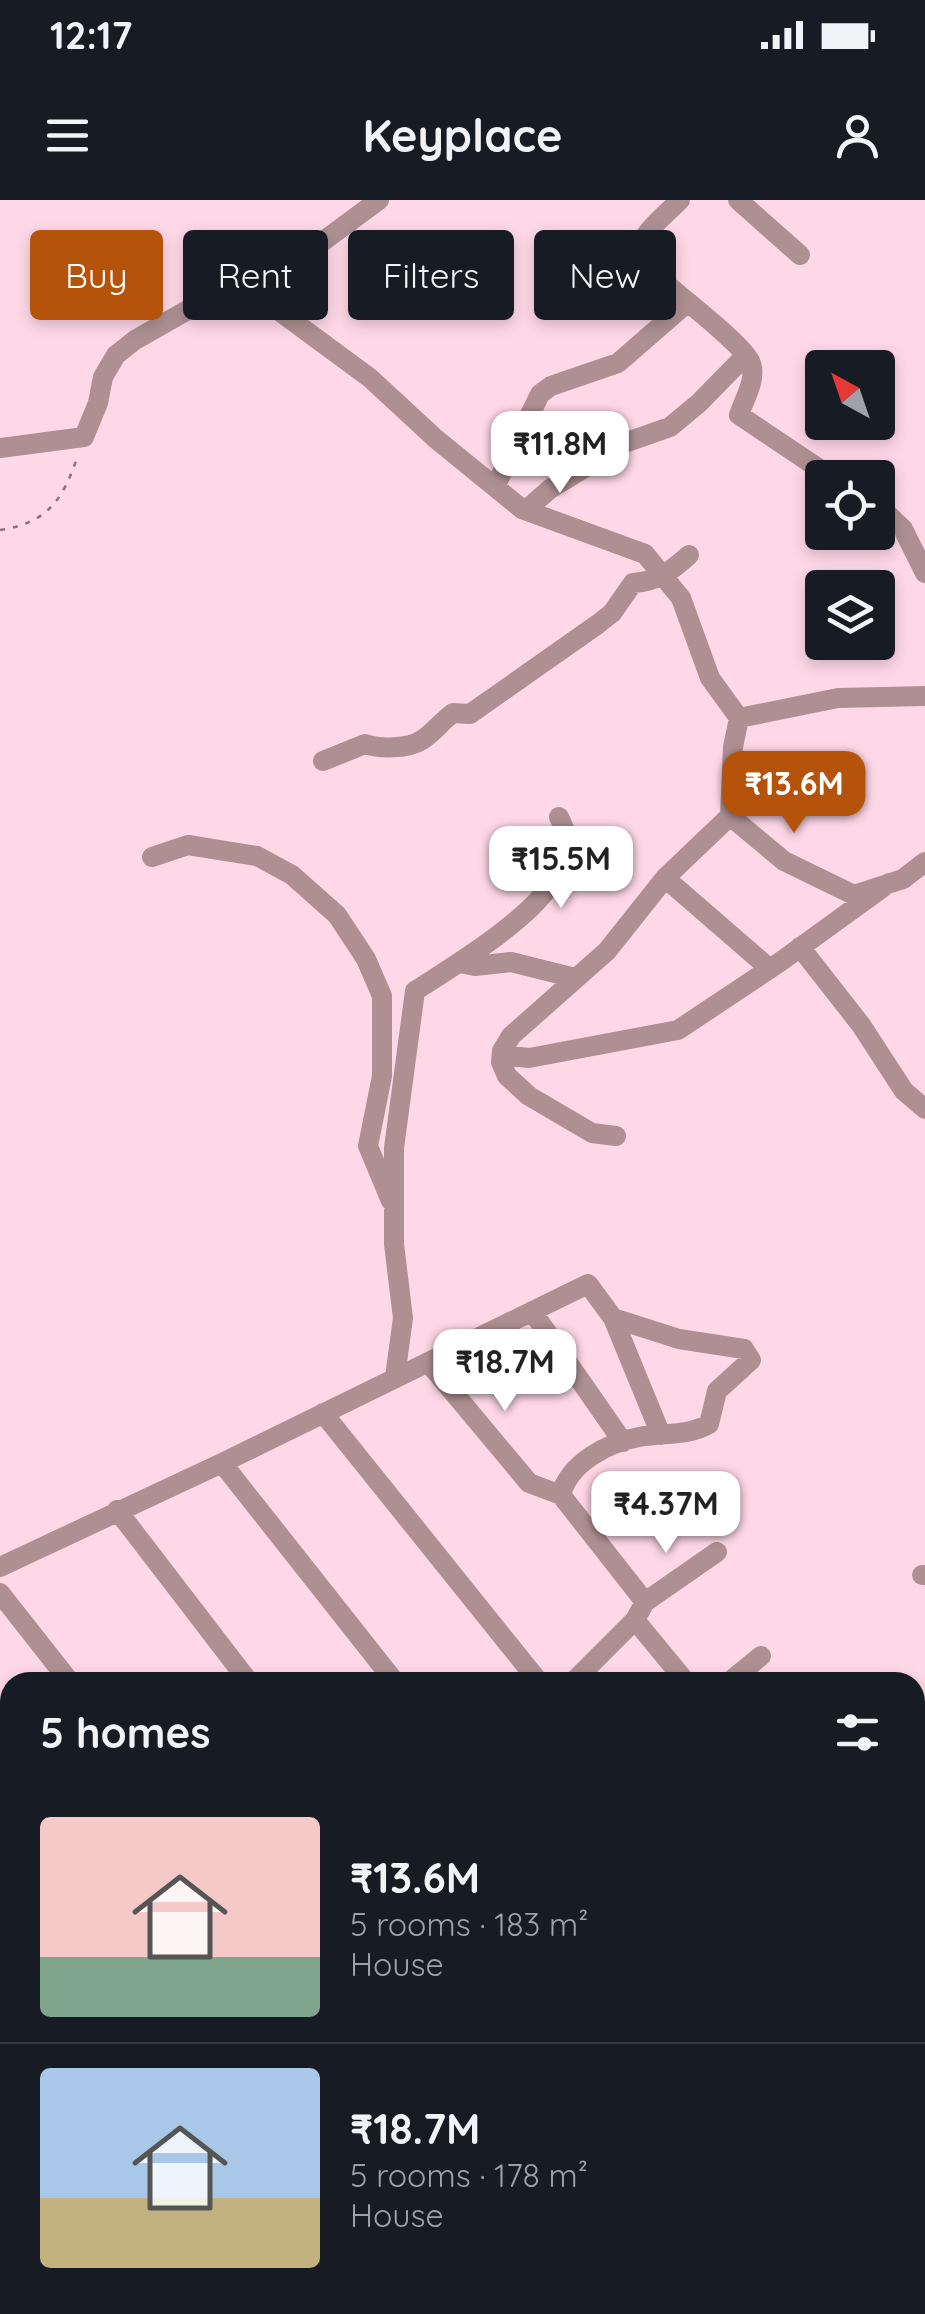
<!DOCTYPE html>
<meta charset="utf-8">
<style>
:root{--surface:#171b24;--page:#20242c;--text:#f1f3f6;--muted:#9ea1a6;--line:#363941;--accent:#b45309}
body{margin:0;font-family:Quicksand,sans-serif;background:var(--page);color:var(--text);height:100vh;display:flex;flex-direction:column;font-size:38px;white-space:nowrap}
*{box-sizing:border-box;margin:0}
p{font-size:32px;color:var(--muted)}
.icon{flex:none;width:55px;height:55px;fill:none;stroke:currentColor;stroke-width:2;stroke-linecap:round;stroke-linejoin:round}
.map{position:relative;flex:1;overflow:hidden}
.sheet{position:absolute;left:0px;top:1472px;width:925px;height:642px;display:flex;flex-direction:column;background:var(--surface);border-radius:30px 30px 0 0;box-shadow:0 5px 15px #0003}
.sheet>*{flex:none}
.hud{position:absolute;left:30px;top:30px;width:865px;height:90px;display:flex;gap:20px}
.needle{width:65px;rotate:320deg}
.controls{position:absolute;left:805px;top:150px;display:grid;gap:20px}
.controls a{display:grid;place-items:center;width:90px;height:90px;border-radius:10px;background:var(--surface);box-shadow:0 5px 15px #0003;font-size:50px}
.price{position:absolute;translate:-50% -85px;padding:0 22px;border-radius:20px;background:#fff;color:#222;font-size:32px;line-height:65px;filter:drop-shadow(0 2px 5px #0008)}
.price::after{content:'';position:absolute;left:50%;top:60px;width:30px;height:22px;margin-left:-15px;background:inherit;clip-path:polygon(0 0,100% 0,50% 100%)}
.price.selected{background:var(--accent);color:#fff}
ul{padding:0;list-style:none}
li{display:flex;align-items:center;gap:30px;height:250px;padding:0 40px}
li+li{border-top:2px solid var(--line)}
li span{display:grid;place-items:center;flex:none;width:280px;height:200px;border-radius:10px;color:#555}
li>.icon{margin-inline-start:auto}
span .icon{width:120px;height:120px;fill:#fffc;stroke-width:1}
li b{font-size:42px}
h2{display:flex;justify-content:space-between;align-items:center;height:120px;padding:0 40px;font-size:42px}
.pill{padding:0 35px;border-radius:10px;background:var(--surface);box-shadow:0 5px 15px #0003;font-size:35px;line-height:90px}
.pill.selected{background:var(--accent);color:#fff}
.status{display:flex;justify-content:space-between;align-items:center;height:70px;padding:0 50px;background:var(--surface);direction:ltr}
.status svg{height:28px;fill:currentColor}
header{display:flex;justify-content:space-between;align-items:center;height:130px;padding:0 40px;background:var(--surface);font-size:45px;font-weight:800}
.map>svg:first-child{display:block}
</style>
<div class="status"><b>12:17</b><svg viewBox="0 0 49 12"><path d="M0 12V9h3v3zM5 12V6h3v6zM10 12V3h3v9zM15 12V0h3v12zM26 1h20v11H26zM47 4h2v5h-2z"/></svg></div>
<header><svg class="icon" aria-label="menu" viewBox="0 0 24 24"><path d="M4 6h16M4 12h16M4 18h16"/></svg>Keyplace<svg class="icon" aria-label="person" viewBox="0 0 24 24"><circle cx="12" cy="8" r="4"/><path d="M4 21q1-7 8-7t8 7"/></svg></header>
<div class="map">
<svg width="925" height="2114" viewBox="0 0 925 2114">
<rect width="100%" height="100%" fill="#ffd8e7"/>
<g fill="none" stroke-linecap="round" stroke-linejoin="round">
<path stroke="#8b717c" stroke-width="2.5" stroke-dasharray="5 8" stroke-linecap="butt" d="M0,330C46,323 62,302 77,258"/>
<path stroke="#ae9092" stroke-width="20" d="M379,0L318,45L255,83L275,108L370,178L436,239L522,309L645,354L681,398L710,478L739,518L838,498L925,496
M680,0C663,18 631,38 642,64C663,83 740,141 750,161C758,178 744,199 739,215L833,278
M738,0L800,55
M0,248L84,237L98,203L103,177L116,155L135,140L193,107L237,76L249,77L255,83
M495,287L540,194L551,186L618,163L687,103
M878,305L903,329L925,373
M526,310L550,289L627,242L670,227L699,203L745,156
M739,518L733,547L730,616L784,661L854,695L903,679L925,662
M323,561L365,544C380,549 408,549 422,540C433,533 442,521 453,513L470,514L598,424L612,413L633,383C659,381 670,372 689,355
M152,657L188,645L257,656L292,675L337,715L366,759L382,796V876L368,946L391,1001
M665,678L770,769
M800,747L861,825L904,891L925,909
M459,763L475,766L511,762L575,778
M502,855L529,858L678,830L780,762L889,683
M616,936L592,933L529,896L507,876L501,862L502,851L511,836L607,751L665,678L730,616
M532,1111L623,1242
M613,1118L661,1235
M428,1162L529,1283L561,1295
M395,1177L403,1118L394,1044V948L415,791C455,765 525,723 551,684C560,671 564,655 569,640L559,617
M323,1213L539,1482
M222,1263L395,1482
M117,1310L249,1482
M0,1367L222,1263L588,1084L613,1118L679,1139L744,1149L751,1160L717,1191L709,1224C686,1237 664,1232 639,1237C607,1243 569,1263 561,1295L645,1402L635,1420L573,1482
M922,1375H925
M0,1393L70,1482
M645,1402L717,1352
M635,1420L686,1482
M729,1482L761,1456
M915,1675L925,1679
M915,1735L925,1739
M0,1820L10,1831
M915,1886L925,1883
M0,1908L10,1906
M0,1964L10,1960
M915,2043L925,2034
M286,2105L298,2114
M558,2105L577,2114
M676,2114L686,2105
M831,2114L842,2105"/>
</g>
</svg>
<div class="controls">
<a><svg class="needle" viewBox="-14 -14 28 28"><path d="M0-13l5 13h-10z" fill="#e53935"/><path d="M0 13l5-13h-10z" fill="#9ea1a6"/></svg></a>
<a><svg class="icon" aria-label="locate" viewBox="0 0 24 24"><circle cx="12" cy="12" r="6"/><path d="M12 2v4M12 18v4M2 12h4M18 12h4"/></svg></a>
<a><svg class="icon" aria-label="layers" viewBox="0 0 24 24"><path d="M12 4l9 5-9 5-9-5zM3 14l9 5 9-5"/></svg></a>
</div>
<b class="price" style="left:560px;top:296px">₹11.8M</b>
<b class="price selected" style="left:794px;top:636px">₹13.6M</b>
<b class="price" style="left:561px;top:711px">₹15.5M</b>
<b class="price" style="left:505px;top:1214px">₹18.7M</b>
<b class="price" style="left:666px;top:1356px">₹4.37M</b>
<div class="hud">
<a class="pill selected">Buy</a>
<a class="pill">Rent</a>
<a class="pill">Filters</a>
<a class="pill">New</a>
</div>
<section class="sheet">
<h2>5 homes<svg class="icon" aria-label="filters" viewBox="0 0 24 24"><path d="M4 7h16M4 17h16"/><circle cx="9" cy="7" r="2"/><circle cx="15" cy="17" r="2"/></svg></h2>
<ul>
<li><span style="background:linear-gradient(#f6c9c9 70%,#7fa58c 0)"><svg class="icon" aria-label="home" viewBox="0 0 24 24"><path d="M3 11l9-7 9 7M6 9v11h12V9"/></svg></span><div><b>₹13.6M</b><p>5 rooms · 183 m²</p><p>House</p></div></li>
<li><span style="background:linear-gradient(#a9c7e8 65%,#c2b280 0)"><svg class="icon" aria-label="home" viewBox="0 0 24 24"><path d="M3 11l9-7 9 7M6 9v11h12V9"/></svg></span><div><b>₹18.7M</b><p>5 rooms · 178 m²</p><p>House</p></div></li>
</ul>
</section>
</div>
